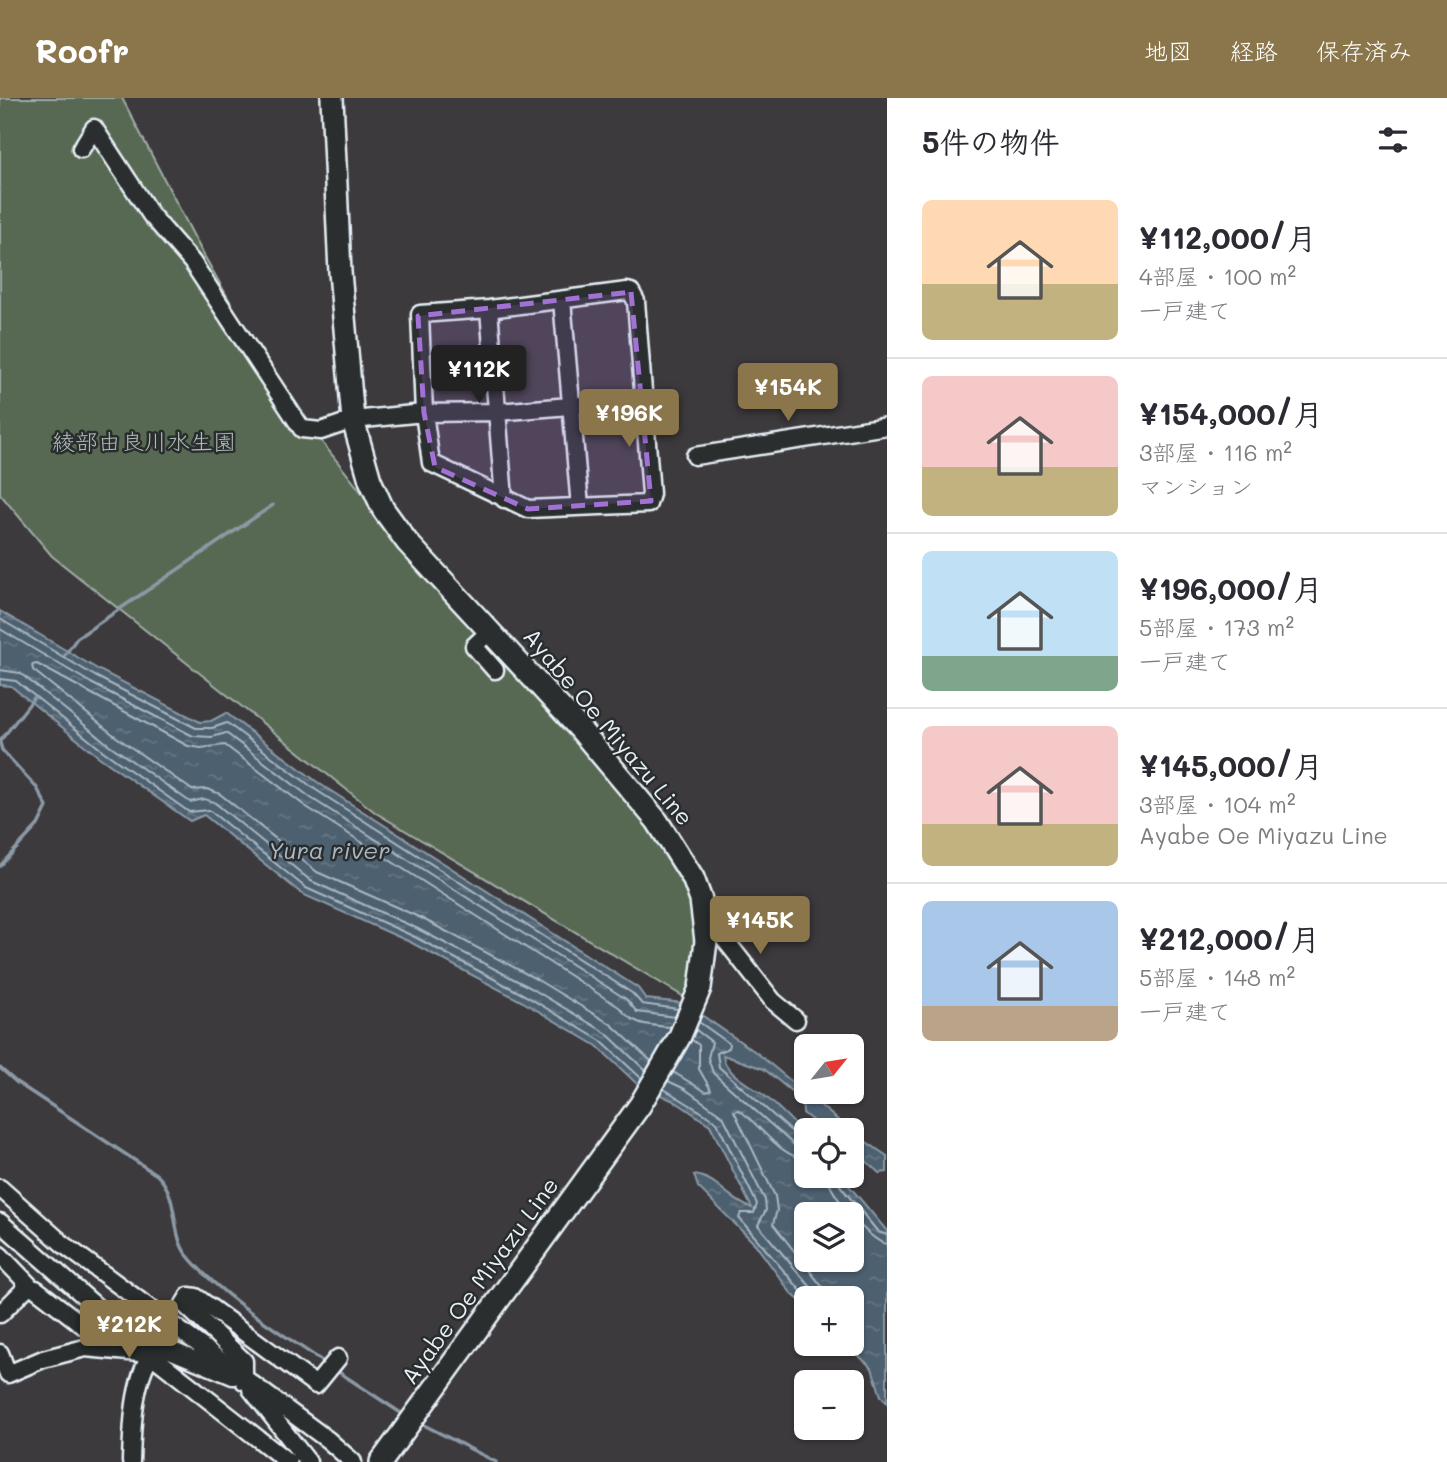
<!DOCTYPE html>
<html lang="ja">
<meta charset="utf-8">
<style>
:root{--surface:#fff;--page:#f7f7f7;--text:#2b2b33;--muted:#7c7c81;--line:#e1e1e2;--accent:#8a764a}
body{margin:0;font-family:Mali,"Klee One",sans-serif;background:var(--page);color:var(--text);height:100vh;display:flex;flex-direction:column;font-size:26px;white-space:nowrap}
*{box-sizing:border-box;margin:0}
p{font-size:23px;color:var(--muted)}
.icon{flex:none;width:38px;height:38px;fill:none;stroke:currentColor;stroke-width:2;stroke-linecap:round;stroke-linejoin:round}
.map{position:relative;flex:1;overflow:hidden}
.side{display:flex;flex-direction:column;background:var(--surface);width:560px}
.side>*{flex:none}
.needle{width:46px;rotate:60deg}
.tools{position:absolute;left:794px;top:936px;display:grid;gap:14px}
.tools a{display:grid;place-items:center;width:70px;height:70px;border-radius:10px;background:var(--surface);box-shadow:0 2px 5px #0004;font-size:35px}
.price{position:absolute;translate:-50% -60px;padding:0 16px;border-radius:7px;background:var(--accent);color:#fff;font-size:23px;line-height:46px;filter:drop-shadow(0 2px 4px #0008)}
.price::after{content:'';position:absolute;left:50%;top:42px;width:21px;height:16px;margin-left:-10px;background:inherit;clip-path:polygon(0 0,100% 0,50% 100%)}
.price.selected{background:#222;color:#fff}
ul{padding:0;list-style:none}
li{display:flex;align-items:center;gap:21px;height:175px;padding:0 35px}
li+li{border-top:2px solid var(--line)}
li span{display:grid;place-items:center;flex:none;width:196px;height:140px;border-radius:10px;color:#555}
li>.icon{margin-inline-start:auto}
span .icon{width:84px;height:84px;fill:#fffc;stroke-width:1}
li b{font-size:30px}
h2{display:flex;justify-content:space-between;align-items:center;height:84px;padding:0 35px;font-size:30px}
header{display:flex;align-items:center;gap:42px;box-sizing:border-box;height:98px;padding:0 35px;background:var(--accent);color:#fff}
header strong{font-size:33px}
nav{display:flex;gap:38px;margin-inline-start:auto;font-size:24px}
main{display:flex;flex:1;min-height:0}
.map>svg:first-child{display:block}
</style>
<header>
<strong>Roofr</strong>
<nav><a>地図</a><a>経路</a><a>保存済み</a></nav>
</header>
<main>
<div class="map">
<svg width="887" height="1364" viewBox="0 0 887 1364">
<defs>
<pattern id="water-ripples" width="26" height="14" patternUnits="userSpaceOnUse" patternTransform="scale(1.75)"><rect width="26" height="14" fill="#4d606f"/><path d="M2 4q2-2 4 0t4 0M15 11q2-2 4 0t4 0" fill="none" stroke="#677784"/></pattern>
</defs>
<rect width="100%" height="100%" fill="#3d3a3d"/>
<filter id="ink" filterUnits="userSpaceOnUse"><feTurbulence type="fractalNoise" baseFrequency=".0143" numOctaves="2"/><feDisplacementMap in="SourceGraphic" scale="14" xChannelSelector="R" yChannelSelector="G"/><feConvolveMatrix kernelMatrix="1 2 1 2 8 2 1 2 1" color-interpolation-filters="sRGB"/></filter>
<g filter="url(#ink)">
<path fill="#586953" stroke="#a0ada6" stroke-width="2" d="M0,0H122L201,152L277,287L448,504L589,659L654,735L680,774L697,816L701,862L691,903L376,715L52,458L0,396Z"/>
<path fill="url(#water-ripples)" stroke="#8b9aa6" stroke-width="2" fill-rule="evenodd" d="M0,513L99,572L200,624L211,623L226,615L320,686L638,890L646,901L684,905L757,955L850,1032H824L803,1015L802,1002L764,971L723,957C725,977 752,987 766,999C780,1010 793,1025 807,1038V1078H841L887,1133V1305L881,1298L872,1270L846,1246H852V1200H807V1209L791,1195L755,1146L698,1089L694,1077C717,1079 729,1103 752,1110L710,1027L676,1004L637,986L597,948L523,904L410,844L302,796L204,717L190,723L99,659L11,588L0,587ZM807,1116H852V1162H807Z
M852,1034L887,1058V1074L879,1075L861,1058L862,1051L852,1042Z"/>
<g fill="none" stroke-linecap="round" stroke-linejoin="round">
<path stroke="#aab7c1" stroke-width="2" d="M0,521L95,578L196,630H212L227,625L316,692L632,895L642,906L678,911
M0,531L91,585L193,638L212,639L226,635L311,700L626,901L637,914L675,919
M0,572L20,575L108,646L190,704L204,701L214,704L311,783L416,830L531,890L606,935L646,973
M0,581L16,583L103,653L189,714L209,712L306,790L413,838L526,898L601,943L641,980
M699,924L730,946L729,950L717,955L719,969L799,1040L807,1042
M696,932L712,944L708,960L713,975L794,1047L807,1051
M651,963L612,927L536,881L421,820L317,774L220,696L207,691L192,692L115,638L33,572L32,567L37,566L188,648L201,650L225,647L305,708L619,909C634,928 648,927 670,929
M673,974L706,994L711,992L699,971V947L692,942
M668,983L685,991L723,1018L765,1102L766,1112L758,1127L820,1200
M664,991L716,1023L757,1106L754,1115H741L739,1120L807,1200
M807,1061C780,1060 760,1026 739,1012L734,1013L775,1098L777,1112L773,1126L831,1200
M827,1078C828,1094 871,1145 887,1146
M836,1078L838,1085L878,1134L887,1137"/>
<path stroke="#8b9aa6" stroke-width="3.5" d="M65,557L77,540L273,407
M0,643L34,600
M0,645L2,652L37,690L47,709L38,727L0,768
M0,970L16,984L157,1077C180,1098 170,1136 187,1157C220,1198 284,1237 328,1267
M334,1271L407,1319
M420,1325L496,1364"/>
<g stroke="#e8f1f8" stroke-width="21">
<path id="minor" d="M81,51L94,30L151,117L192,164L302,331L321,333L353,322L424,315L497,314L642,302
M627,193L631,194L636,203L651,396L648,406L528,411L431,365L424,315L420,216L489,211Z
M562,202L580,409
M489,211L504,401
M695,358L887,328
M491,532L474,548L495,572
M705,824L715,829L773,903L796,922
M0,1090L63,1146L328,1342L353,1364
M0,1124L150,1256L288,1364
M0,1157L29,1187L0,1216
M36,1191L102,1242L108,1252
M0,1255L8,1276L43,1261L85,1250L150,1256
M244,1283V1263L184,1206L189,1198L196,1199L316,1287L338,1260
M251,1291L308,1364
M131,1364C132,1329 133,1274 158,1247L233,1278"/>
</g>
<g stroke="#e8f1f8" stroke-width="26">
<path id="major" d="M332,0L340,174L353,322L370,382L383,411L407,444L579,630L657,723L693,780L701,802L706,843L700,890L680,938L640,1007L381,1364"/>
</g>
<use href="#minor" stroke="#2a2d2e" stroke-width="16"/>
<use href="#major" stroke="#2a2d2e" stroke-width="21"/>
</g>
</g>
<path fill="#a171d3" fill-opacity="0.2" stroke="#a171d3" stroke-width="5" stroke-dasharray="14 9" stroke-linejoin="round" d="M631,194L651,403L528,411L435,369L424,315L418,218Z"/>
<g text-anchor="middle" stroke-width="5" stroke-linejoin="round" paint-order="stroke">
<g font-size="23" fill="#aebbb6" stroke="#2a2d2e">
<text x="144" y="352">綾部由良川水生園</text>
</g>
<g font-size="23" fill="#e8f1f8" stroke="#2a2d2e">
<text transform="translate(608 629) rotate(50)" y="8">Ayabe Oe Miyazu Line</text>
<text transform="translate(480 1183) rotate(-54)" y="8">Ayabe Oe Miyazu Line</text>
</g>
<g font-size="24" font-style="italic" fill="#aab7c1" stroke="#2a2d2e">
<text x="329" y="761">Yura river</text>
</g>
</g>
</svg>
<div class="tools">
<a><svg class="needle" viewBox="-14 -14 28 28"><path d="M0-13l5 13h-10z" fill="#e53935"/><path d="M0 13l5-13h-10z" fill="#7c7c81"/></svg></a>
<a><svg class="icon" aria-label="locate" viewBox="0 0 24 24"><circle cx="12" cy="12" r="6"/><path d="M12 2v4M12 18v4M2 12h4M18 12h4"/></svg></a>
<a><svg class="icon" aria-label="layers" viewBox="0 0 24 24"><path d="M12 4l9 5-9 5-9-5zM3 14l9 5 9-5"/></svg></a>
<a>+</a>
<a>−</a>
</div>
<b class="price selected" style="left:479px;top:307px">¥112K</b>
<b class="price" style="left:788px;top:325px">¥154K</b>
<b class="price" style="left:629px;top:351px">¥196K</b>
<b class="price" style="left:760px;top:858px">¥145K</b>
<b class="price" style="left:129px;top:1262px">¥212K</b>
</div>
<section class="side">
<h2>5件の物件<svg class="icon" aria-label="filters" viewBox="0 0 24 24"><path d="M4 7h16M4 17h16"/><circle cx="9" cy="7" r="2"/><circle cx="15" cy="17" r="2"/></svg></h2>
<ul>
<li><span style="background:linear-gradient(#ffd9b3 60%,#c2b280 0)"><svg class="icon" aria-label="home" viewBox="0 0 24 24"><path d="M3 11l9-7 9 7M6 9v11h12V9"/></svg></span><div><b>¥112,000/月</b><p>4部屋 · 100 m²</p><p>一戸建て</p></div></li>
<li><span style="background:linear-gradient(#f6c9c9 65%,#c2b280 0)"><svg class="icon" aria-label="home" viewBox="0 0 24 24"><path d="M3 11l9-7 9 7M6 9v11h12V9"/></svg></span><div><b>¥154,000/月</b><p>3部屋 · 116 m²</p><p>マンション</p></div></li>
<li><span style="background:linear-gradient(#bfe0f5 75%,#7fa58c 0)"><svg class="icon" aria-label="home" viewBox="0 0 24 24"><path d="M3 11l9-7 9 7M6 9v11h12V9"/></svg></span><div><b>¥196,000/月</b><p>5部屋 · 173 m²</p><p>一戸建て</p></div></li>
<li><span style="background:linear-gradient(#f6c9c9 70%,#c2b280 0)"><svg class="icon" aria-label="home" viewBox="0 0 24 24"><path d="M3 11l9-7 9 7M6 9v11h12V9"/></svg></span><div><b>¥145,000/月</b><p>3部屋 · 104 m²</p><p>Ayabe Oe Miyazu Line</p></div></li>
<li><span style="background:linear-gradient(#a9c7e8 75%,#b9a48a 0)"><svg class="icon" aria-label="home" viewBox="0 0 24 24"><path d="M3 11l9-7 9 7M6 9v11h12V9"/></svg></span><div><b>¥212,000/月</b><p>5部屋 · 148 m²</p><p>一戸建て</p></div></li>
</ul>
</section>
</main>
